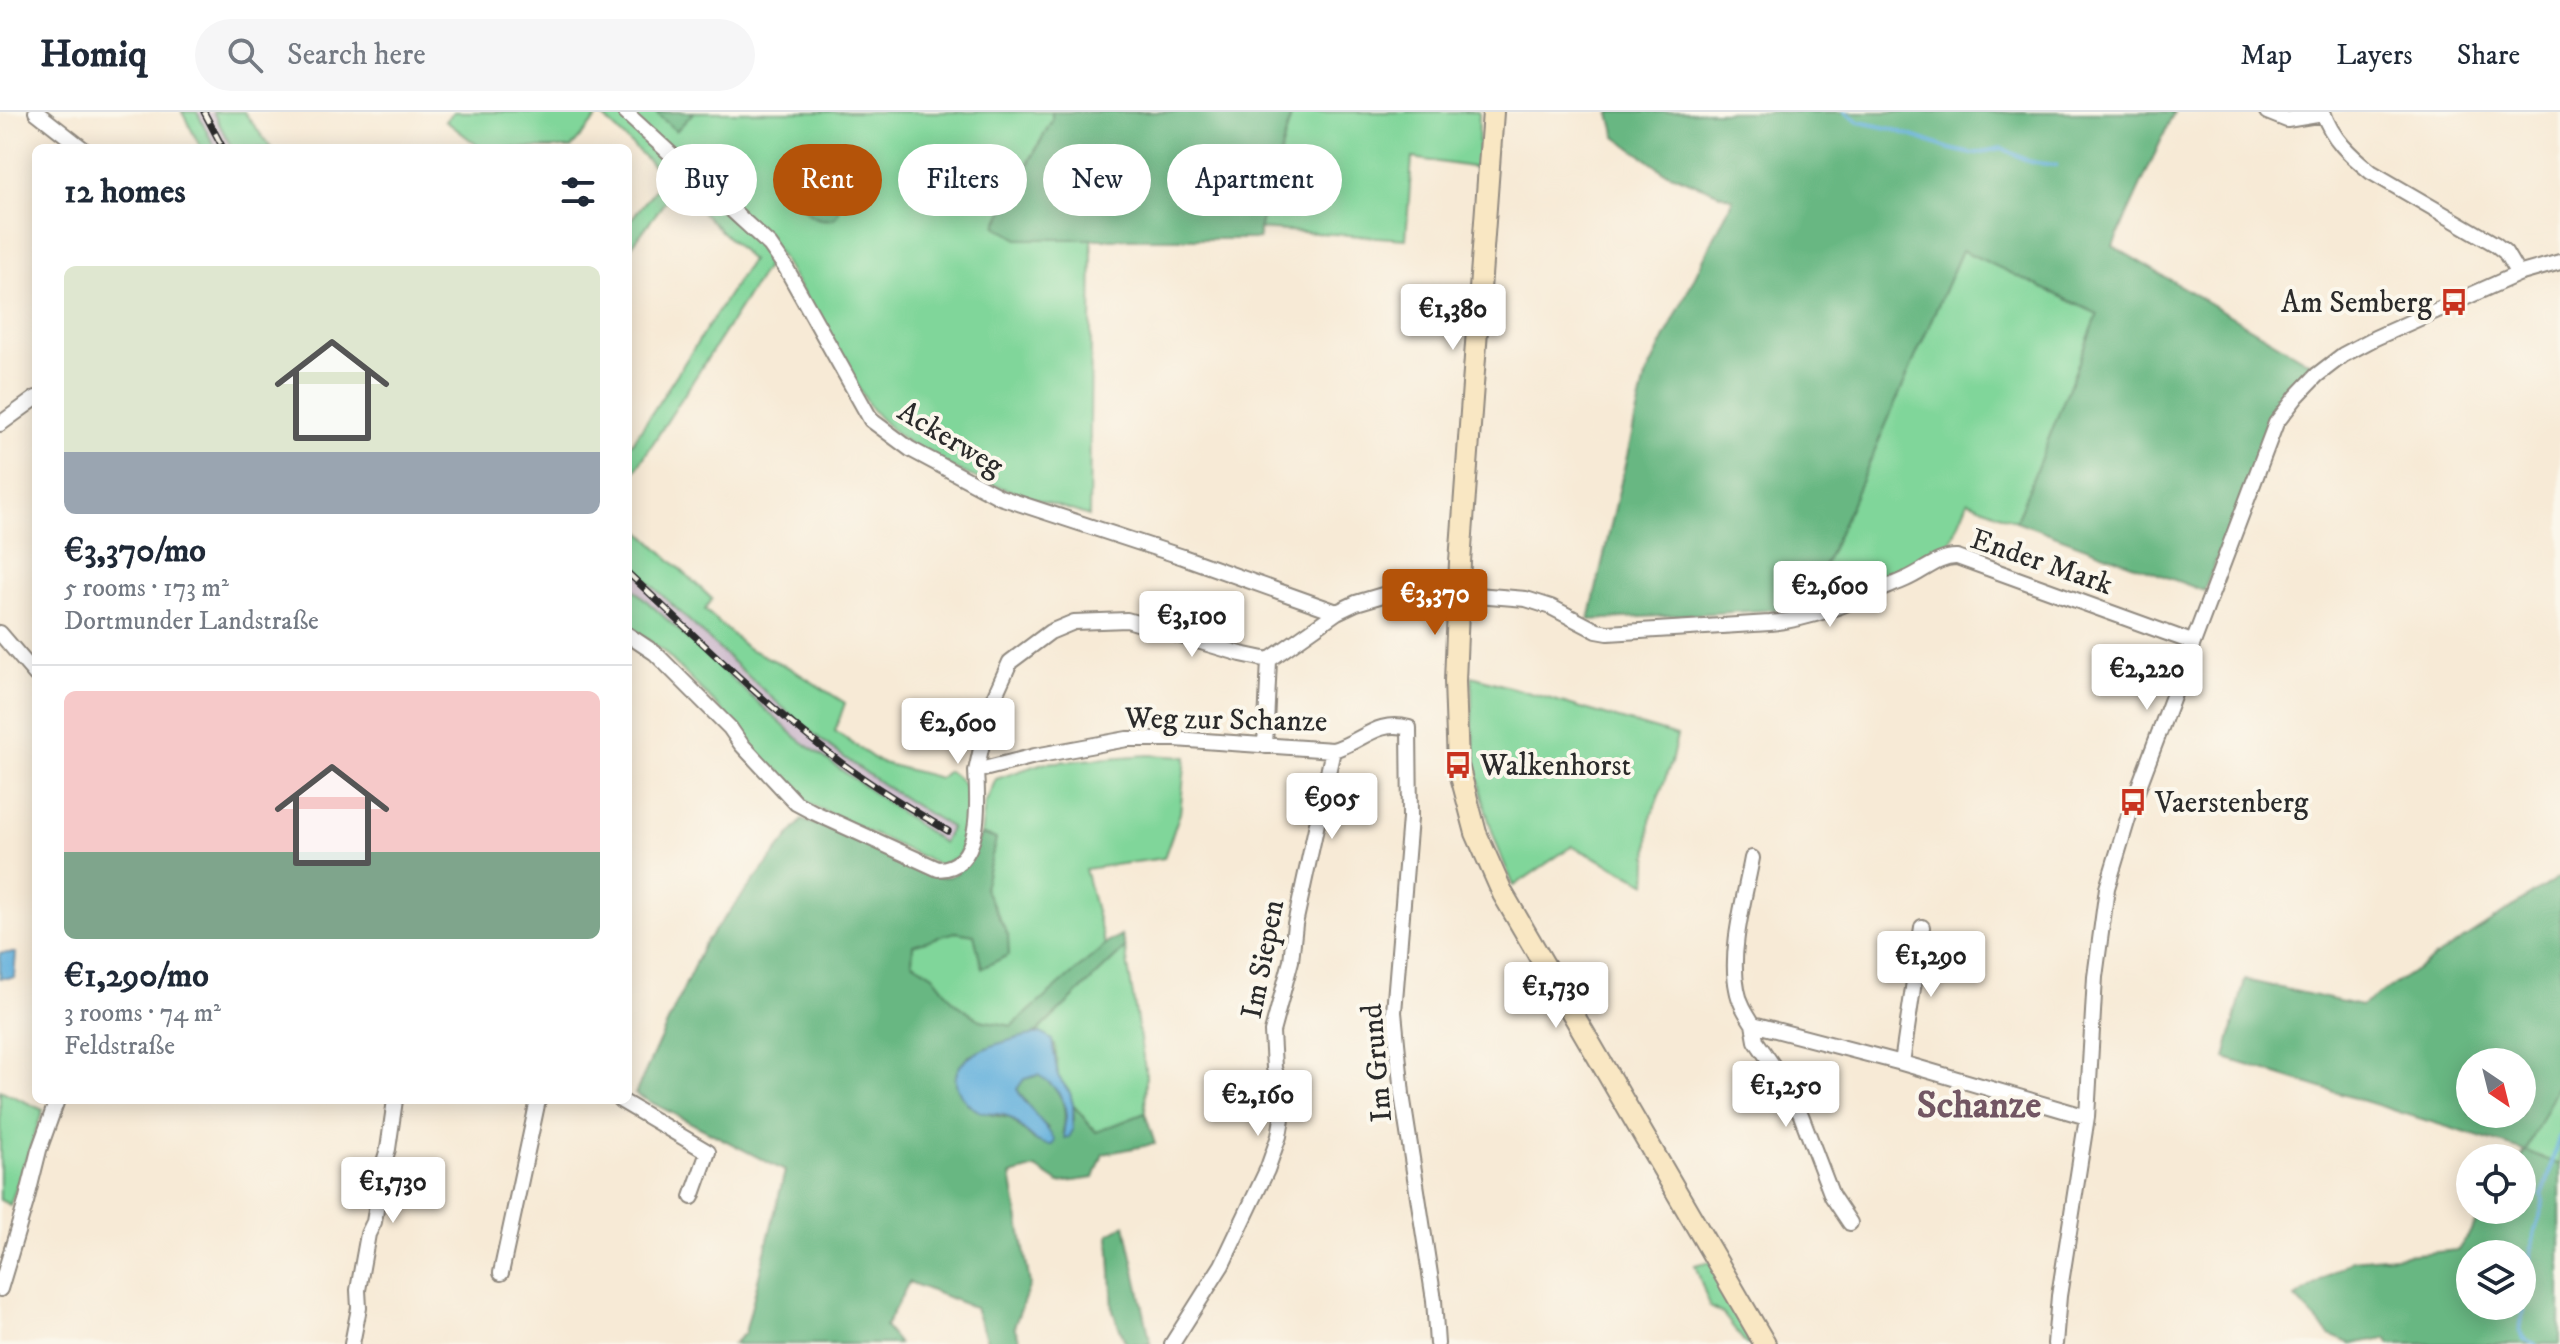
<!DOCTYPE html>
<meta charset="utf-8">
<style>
:root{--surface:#fff;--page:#f6f6f7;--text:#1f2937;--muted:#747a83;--line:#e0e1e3;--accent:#b45309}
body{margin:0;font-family:"IM FELL DW Pica",serif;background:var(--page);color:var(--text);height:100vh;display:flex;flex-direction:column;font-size:30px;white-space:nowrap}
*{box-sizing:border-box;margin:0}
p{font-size:26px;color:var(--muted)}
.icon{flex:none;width:44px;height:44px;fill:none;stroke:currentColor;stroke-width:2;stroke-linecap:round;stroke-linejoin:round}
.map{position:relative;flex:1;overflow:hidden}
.sheet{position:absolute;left:32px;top:32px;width:600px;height:960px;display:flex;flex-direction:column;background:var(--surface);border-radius:12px;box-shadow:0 4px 20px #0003}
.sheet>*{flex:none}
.banner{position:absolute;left:656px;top:32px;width:760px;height:72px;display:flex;gap:16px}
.needle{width:52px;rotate:145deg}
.fabs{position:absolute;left:2456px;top:936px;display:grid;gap:16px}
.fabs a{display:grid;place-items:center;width:80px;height:80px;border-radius:50%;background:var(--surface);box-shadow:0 4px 20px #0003;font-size:40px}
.price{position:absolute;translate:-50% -68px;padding:0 18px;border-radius:8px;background:#fff;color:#222;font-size:26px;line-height:52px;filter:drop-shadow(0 2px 4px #0008)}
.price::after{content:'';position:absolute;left:50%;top:48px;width:24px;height:18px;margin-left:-12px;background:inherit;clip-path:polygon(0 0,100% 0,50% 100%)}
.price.current{background:var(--accent);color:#fff}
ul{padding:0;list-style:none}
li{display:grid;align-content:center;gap:16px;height:424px;padding:0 32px}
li+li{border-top:2px solid var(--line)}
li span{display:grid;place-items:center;height:248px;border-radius:12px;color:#555}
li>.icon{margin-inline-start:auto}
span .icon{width:144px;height:144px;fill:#fffc;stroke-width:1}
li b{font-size:34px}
h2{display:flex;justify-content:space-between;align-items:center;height:96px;padding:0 32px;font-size:34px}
.chip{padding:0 28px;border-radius:36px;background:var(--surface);box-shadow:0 4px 20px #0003;font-size:28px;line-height:72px}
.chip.current{background:var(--accent);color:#fff}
header{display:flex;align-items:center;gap:48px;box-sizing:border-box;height:112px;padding:0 40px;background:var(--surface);border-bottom:2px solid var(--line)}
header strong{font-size:38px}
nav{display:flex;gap:44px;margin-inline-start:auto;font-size:28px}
.search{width:560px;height:72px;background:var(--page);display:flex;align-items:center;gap:20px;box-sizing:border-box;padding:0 28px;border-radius:44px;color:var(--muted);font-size:30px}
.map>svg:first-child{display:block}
</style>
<header>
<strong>Homiq</strong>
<div class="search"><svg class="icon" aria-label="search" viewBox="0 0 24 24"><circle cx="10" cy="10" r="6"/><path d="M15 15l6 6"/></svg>Search here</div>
<nav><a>Map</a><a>Layers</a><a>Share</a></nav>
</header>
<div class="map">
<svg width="2560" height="1232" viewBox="0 0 2560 1232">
<rect width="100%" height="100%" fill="#fbf7ec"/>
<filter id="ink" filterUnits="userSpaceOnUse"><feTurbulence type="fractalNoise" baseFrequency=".0125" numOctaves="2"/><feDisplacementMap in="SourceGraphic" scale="16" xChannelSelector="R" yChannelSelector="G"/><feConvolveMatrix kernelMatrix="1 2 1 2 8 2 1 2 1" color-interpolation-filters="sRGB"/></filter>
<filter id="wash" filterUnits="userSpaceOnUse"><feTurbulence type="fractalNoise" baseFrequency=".006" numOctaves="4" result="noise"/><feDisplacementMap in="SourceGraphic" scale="32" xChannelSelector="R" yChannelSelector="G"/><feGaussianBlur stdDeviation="1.8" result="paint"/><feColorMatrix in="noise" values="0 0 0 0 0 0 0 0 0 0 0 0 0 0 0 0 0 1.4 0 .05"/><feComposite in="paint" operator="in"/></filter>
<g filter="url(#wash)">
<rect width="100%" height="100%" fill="#f7ead6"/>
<path fill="#cfbdce" d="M197,0H213L232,36H215Z
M628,451L745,563L806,615L873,666L951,716L942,731L797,626L628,472Z"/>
<path fill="#80d69a" stroke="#568062" stroke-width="2" d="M182,0H197L215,36H201Z
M213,0H244L271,36H232Z
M453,0H1052V8L1010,84L996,114L1018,127H1092L1089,404C1015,379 920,358 870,295L777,138L628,370V334L633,330L751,148L676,75L628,139V111L665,65L600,2L571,36H481L446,9Z
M1292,0H1479L1478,56L1412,46L1406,127L1259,117Z
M1962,138L2098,202L2016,409L1968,389L1949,434L1904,458L1806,496Z
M628,408L712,487L705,498L747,536L790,556L845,591L835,619L879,650L940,666L948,659C984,681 972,714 958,745L939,753L813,694C785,673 755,643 736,613L664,540L628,513V472L797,626L943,731L951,715C899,685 850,652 804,614C743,562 687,506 628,451Z
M1472,564L1677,624L1671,651L1650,708L1647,771L1572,734L1514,774C1480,700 1470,645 1472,564Z
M1148,643L1186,645L1180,701L1164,746L1085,757L1105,834L1012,914L980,908L954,890L933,863L912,850L913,832L955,820L1008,823L984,776L996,727L981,722L985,692L996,667L1043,651Z
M1125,836L1146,963L1145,1001L1096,1021L1073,993L1070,981L1058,964L1055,933L1035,922Z
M2560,943V1053L2525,1039L2544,1001Z
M0,978L43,998L10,1093L0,1088Z
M1716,1148L1765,1232H1746L1723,1202L1710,1195L1695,1153Z"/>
<path fill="#68b782" stroke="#4a7156" stroke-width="2" fill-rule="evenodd" d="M655,0H694L676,19Z
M1052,0H1292L1259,117V127H1018L996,114L1052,8Z
M1612,0H2174L2113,134L2317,255L2273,306L2204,479L2016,409L2098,202L1962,138L1806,496L1589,508L1645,266L1733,87L1663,59L1616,25L1610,2Z
M825,76L835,78L839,81L838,102L833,107C819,109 808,105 801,92C804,80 814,79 825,76Z
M802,708C837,720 873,732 907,750C919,756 932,768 947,765C966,760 974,737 981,722L996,727L984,776L1008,823L1009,843L982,856L974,823L955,820L913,833L912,850L933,863L954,890L980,908L1012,914L1110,829L1121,823L1125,836L1035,922L979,940L969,944L960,954L956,963L957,974L968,992L992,1003L1010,1006L1035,1029L1048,1016L1037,1006L1017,977L1024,967L1039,963C1061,976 1069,994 1063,1019L1074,1008L1073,993L1096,1020L1145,1001L1155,1032L1103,1042L1094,1066L1059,1071L1036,1056L1011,1063L1030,1172L1014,1215L1022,1232H988L975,1196L909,1170L885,1215L899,1232H733L745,1221L785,1059L635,982L704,832Z
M2560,764V969L2526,1039L2560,1053V1232H2390L2386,1226L2351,1232L2330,1223L2295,1186L2352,1148L2458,1138L2485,1098H2522L2521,1046L2525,1039L2225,946L2245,868L2361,894ZM2470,950H2522V1002H2470ZM2522,1142V1194H2470V1142Z
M1125,1113L1151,1232H1126L1113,1199L1109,1122Z"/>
<path fill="#63b0dc" stroke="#476e84" stroke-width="2" d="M0,841H16L14,866H0Z
M1041,921L1052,928L1058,964L1070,981L1073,993V1018L1069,1025L1065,1026C1062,1018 1065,1014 1066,1006C1067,987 1054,972 1038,963L1024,967L1017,977C1027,997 1045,1010 1055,1029L1052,1033C1030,1033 1024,1012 1007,1004C997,1000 986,1004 977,998C968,994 961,984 957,975C945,939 1017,926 1041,921Z"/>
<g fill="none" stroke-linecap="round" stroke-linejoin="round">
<path stroke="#63b0dc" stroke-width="4" d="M1845,0L1859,10L1892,17L1950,37L1972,42L2002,36L2030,50L2056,53
M2535,1232L2524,1227L2520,1219C2525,1186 2528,1153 2535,1119C2537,1108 2546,1094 2542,1083C2551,1065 2552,1043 2560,1024"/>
</g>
</g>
<g filter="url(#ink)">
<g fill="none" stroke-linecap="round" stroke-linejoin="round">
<g stroke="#918a80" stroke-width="18">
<path id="minor" d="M36,0L82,36
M625,0L770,133L786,156L871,308L910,337L1000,385L1183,445L1337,500
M2267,0L2287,8L2323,2
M2323,0C2332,27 2350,43 2371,60L2495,132L2505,140L2518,162
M0,312L36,286
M0,521L36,563
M628,523L655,541L730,616L741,632L796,691L813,700L938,757C983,757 978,689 976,659L1035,644L1127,627H1175L1333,638C1362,630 1377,607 1409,616L1410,706L1394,900L1402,982L1434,1188L1437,1232
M1265,634L1269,548
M976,659L991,592L1010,550L1050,520L1074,510L1127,508L1241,542L1269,548L1337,500L1356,491L1403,477L1526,487L1551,495L1597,519L1608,521L1770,511C1816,507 1863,485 1906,467C1923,460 1939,444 1957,445L2192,530
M1752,746C1745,785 1729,838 1737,877C1739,890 1746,901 1753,912L1902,951L2087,1005
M1753,912L1756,929L1778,961L1801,1003L1832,1084L1850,1111
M1902,951L1922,815
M620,988L708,1040L692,1085
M501,1161L538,988
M0,1177L26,1090L39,1038L57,988
M352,1232L359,1196L358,1178L368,1122L374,1110L384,1050L388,1037L395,988
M1172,1232L1222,1153L1267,1058L1279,1024L1285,989L1274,956L1272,920L1291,849L1295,812L1333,638
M2055,1232L2059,1184L2087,1005L2095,865L2107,776L2133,690L2276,311L2297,284L2317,263L2343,243L2375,226L2518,162L2560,150"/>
</g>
<g stroke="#918a80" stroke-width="24">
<path id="secondary" d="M1493,0L1460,450L1455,569L1458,653L1476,721L1503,782L1765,1232"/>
</g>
<use href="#minor" stroke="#fff" stroke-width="14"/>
<use href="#secondary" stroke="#f9e7c3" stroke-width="20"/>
<g stroke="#2b2b2b" stroke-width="7">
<path id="rail" d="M204,0L223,36
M628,461C697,526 764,592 839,649C874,675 911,697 948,719"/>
</g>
<use href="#rail" stroke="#fbf7ec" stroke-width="4" stroke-dasharray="12" stroke-linecap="butt"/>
</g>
</g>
<defs>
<g id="bus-bare" transform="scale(2.16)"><path d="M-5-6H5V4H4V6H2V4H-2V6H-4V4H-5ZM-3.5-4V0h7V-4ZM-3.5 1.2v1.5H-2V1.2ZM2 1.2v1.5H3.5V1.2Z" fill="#c8321e" stroke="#fbf7ec" stroke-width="2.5" paint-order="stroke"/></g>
</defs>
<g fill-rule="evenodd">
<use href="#bus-bare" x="2454" y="190"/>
<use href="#bus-bare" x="1458" y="653"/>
<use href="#bus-bare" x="2133" y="690"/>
</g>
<g text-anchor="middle" stroke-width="8" stroke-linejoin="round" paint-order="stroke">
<g font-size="30" fill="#2b2b2b" stroke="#fbf7ec" text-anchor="start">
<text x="2432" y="200" text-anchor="end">Am Semberg</text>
<text x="1480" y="663">Walkenhorst</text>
<text x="2155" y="700">Vaerstenberg</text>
</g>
<g font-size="30" fill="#2b2b2b" stroke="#fbf7ec">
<text transform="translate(951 326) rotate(31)" y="10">Ackerweg</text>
<text transform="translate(2042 449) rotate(19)" y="10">Ender Mark</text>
<text transform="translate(1226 607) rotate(1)" y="10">Weg zur Schanze</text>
<text transform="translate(1262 847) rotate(-79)" y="10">Im Siepen</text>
<text transform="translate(1376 951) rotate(-95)" y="10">Im Grund</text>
</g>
<g font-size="38" font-weight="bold" fill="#725663" stroke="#fbf7ec">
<text x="1979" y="1005">Schanze</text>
</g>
</g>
</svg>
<div class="fabs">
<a><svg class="needle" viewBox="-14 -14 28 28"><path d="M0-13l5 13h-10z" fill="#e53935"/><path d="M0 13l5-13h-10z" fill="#747a83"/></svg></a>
<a><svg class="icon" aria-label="locate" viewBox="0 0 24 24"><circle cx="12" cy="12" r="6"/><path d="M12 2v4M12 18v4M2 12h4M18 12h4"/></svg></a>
<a><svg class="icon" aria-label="layers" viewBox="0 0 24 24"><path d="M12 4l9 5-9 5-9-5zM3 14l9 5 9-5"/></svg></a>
</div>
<b class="price" style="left:1453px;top:240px">€1,380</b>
<b class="price" style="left:1830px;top:517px">€2,600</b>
<b class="price current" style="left:1435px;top:525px">€3,370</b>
<b class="price" style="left:1192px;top:547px">€3,100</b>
<b class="price" style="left:2147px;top:600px">€2,220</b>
<b class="price" style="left:958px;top:654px">€2,600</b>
<b class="price" style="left:1332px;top:729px">€905</b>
<b class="price" style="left:1931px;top:887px">€1,290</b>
<b class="price" style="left:1556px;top:918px">€1,730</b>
<b class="price" style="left:1786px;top:1017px">€1,250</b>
<b class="price" style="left:1258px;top:1026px">€2,160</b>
<b class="price" style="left:393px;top:1113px">€1,730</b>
<div class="banner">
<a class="chip">Buy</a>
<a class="chip current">Rent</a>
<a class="chip">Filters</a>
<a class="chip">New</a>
<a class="chip">Apartment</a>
</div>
<section class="sheet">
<h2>12 homes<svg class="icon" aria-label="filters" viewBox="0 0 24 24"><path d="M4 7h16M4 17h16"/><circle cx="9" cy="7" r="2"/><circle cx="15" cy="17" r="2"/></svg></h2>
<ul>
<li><span style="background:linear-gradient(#dfe7d0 75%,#9aa5b1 0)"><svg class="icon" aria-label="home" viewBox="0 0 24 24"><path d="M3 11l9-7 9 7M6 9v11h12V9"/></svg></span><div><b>€3,370/mo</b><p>5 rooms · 173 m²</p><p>Dortmunder Landstraße</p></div></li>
<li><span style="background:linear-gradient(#f6c9c9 65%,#7fa58c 0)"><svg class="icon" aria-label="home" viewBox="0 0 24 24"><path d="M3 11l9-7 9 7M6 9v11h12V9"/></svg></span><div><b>€1,290/mo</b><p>3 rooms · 74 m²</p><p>Feldstraße</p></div></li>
</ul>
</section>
</div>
